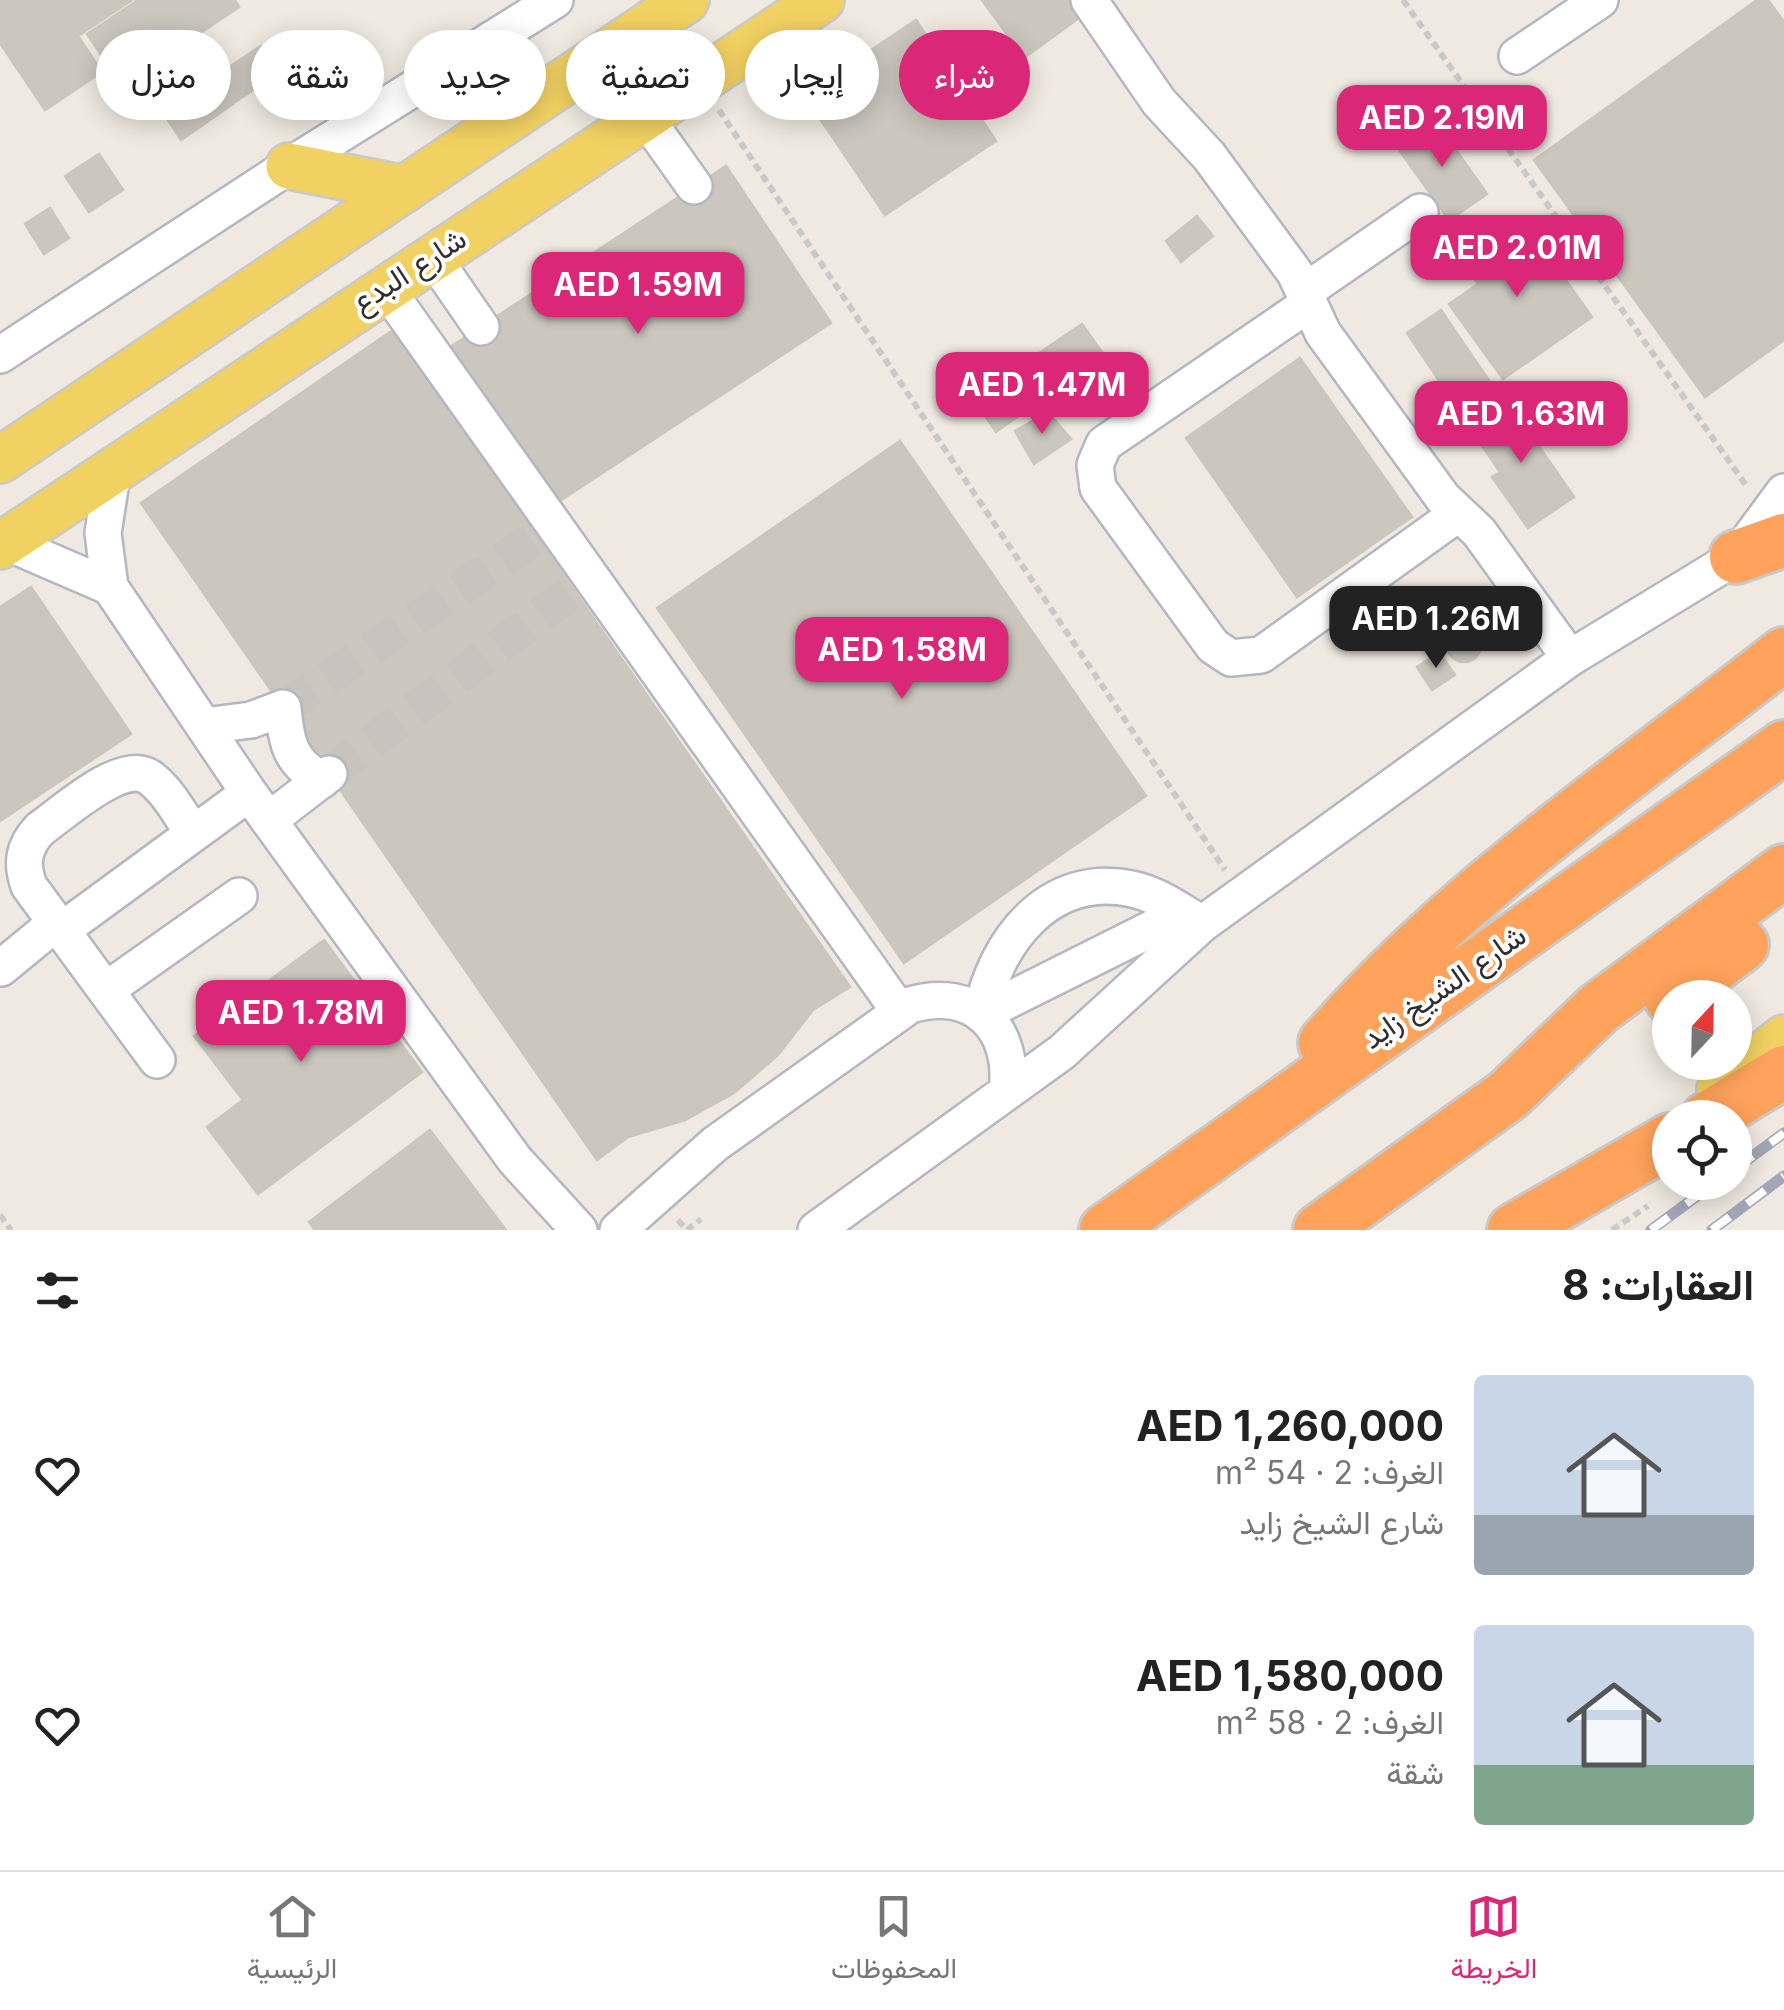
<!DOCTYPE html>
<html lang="ar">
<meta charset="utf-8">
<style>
:root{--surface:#fff;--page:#f6f6f6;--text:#222;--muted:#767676;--line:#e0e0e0;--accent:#db2777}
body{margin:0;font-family:Inter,Vazirmatn,sans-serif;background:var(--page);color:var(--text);direction:rtl;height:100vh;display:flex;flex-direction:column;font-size:38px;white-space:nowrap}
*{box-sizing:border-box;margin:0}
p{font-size:32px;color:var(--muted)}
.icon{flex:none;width:55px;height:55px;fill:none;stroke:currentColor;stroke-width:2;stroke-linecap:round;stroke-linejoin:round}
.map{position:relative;height:1230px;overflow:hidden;direction:ltr}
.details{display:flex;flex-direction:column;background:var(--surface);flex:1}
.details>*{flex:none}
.hud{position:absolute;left:30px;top:30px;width:1000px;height:90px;direction:rtl;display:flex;gap:20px}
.needle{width:65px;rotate:22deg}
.tools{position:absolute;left:1652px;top:980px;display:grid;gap:20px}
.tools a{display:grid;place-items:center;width:100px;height:100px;border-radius:50%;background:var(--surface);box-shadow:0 5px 25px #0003;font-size:50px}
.price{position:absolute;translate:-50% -85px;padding:0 22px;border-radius:20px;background:var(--accent);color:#fff;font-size:32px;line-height:65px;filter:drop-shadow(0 2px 5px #0008)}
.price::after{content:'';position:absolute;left:50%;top:60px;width:30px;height:22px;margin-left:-15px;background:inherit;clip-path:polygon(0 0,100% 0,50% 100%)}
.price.current{background:#222;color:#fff}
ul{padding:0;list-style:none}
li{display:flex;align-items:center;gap:30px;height:250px;padding:0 30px}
li span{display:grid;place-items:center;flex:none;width:280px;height:200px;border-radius:10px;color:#555}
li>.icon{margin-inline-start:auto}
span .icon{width:120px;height:120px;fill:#fffc;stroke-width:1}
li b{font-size:42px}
h2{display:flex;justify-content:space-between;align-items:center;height:120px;padding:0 30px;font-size:42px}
.pill{padding:0 35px;border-radius:45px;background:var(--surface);box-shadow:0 5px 25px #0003;font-size:35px;line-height:90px}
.pill.current{background:var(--accent);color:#fff}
.tabs{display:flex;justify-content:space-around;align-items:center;height:140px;border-top:2px solid var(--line);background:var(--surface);font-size:28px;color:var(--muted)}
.tabs a{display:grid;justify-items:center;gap:5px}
.tabs .current{color:var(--accent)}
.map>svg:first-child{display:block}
</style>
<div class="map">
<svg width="1784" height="1230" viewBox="0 0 1784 1230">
<rect width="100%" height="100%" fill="#efe9e1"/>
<path fill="#cbc7bf" stroke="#cbc5ba" stroke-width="2.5" d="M0,0H132L78,36L102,72L45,110L0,43Z
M138,0H235L239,7L122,85L87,34Z
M982,0H1072L1083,15L1024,58Z
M1757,0H1768L1784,22V340L1705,397L1534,160Z
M916,20L996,141L885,215L804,95Z
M261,46L279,73L235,102L217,75Z
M212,73L233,104L181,140L160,108Z
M1435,120L1487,194L1449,220L1397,147Z
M99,154L123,190L89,212L65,176Z
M726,166L831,323L549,508L444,351Z
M50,208L69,238L44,254L25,224Z
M1197,216L1213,236L1181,262L1166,241Z
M1521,217L1592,317L1503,379L1449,304L1478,284L1461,260Z
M1441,310L1494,388L1459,410L1407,333Z
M1082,324L1104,355L996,432L973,398Z
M393,330L850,987L813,1010L778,1055L734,1093L685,1120L628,1137L597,1160L141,503Z
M1300,358L1412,517L1297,597L1186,438Z
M1508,402L1574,497L1528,528L1492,477L1500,472L1470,428Z
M1048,412L1071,439L1034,464L1015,431Z
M900,441L1146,796L904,963L657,608Z
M31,587L131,734L0,821V607Z
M1447 645a17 17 0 1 1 34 0a17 17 0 1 1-34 0Z
M1439,652L1455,675L1432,690L1417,667Z
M324,940L422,1072L258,1194L207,1127L243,1100L194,1036Z
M430,1130L506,1230H315L309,1222Z"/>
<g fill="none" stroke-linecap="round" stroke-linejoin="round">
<path stroke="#c8c4bd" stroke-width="35" stroke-dasharray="35 18" stroke-linecap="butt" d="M283,708L537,537
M329,774L574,590"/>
<g stroke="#b4b7c1" stroke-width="40">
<path id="minor" d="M1089,0L1159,102L1209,156L1295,273L1323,333L1443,498L1479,532L1570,658
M1517,56L1600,0
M421,86L492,84L543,94
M645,117L694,186
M432,256L481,327
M385,287L900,1012
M1304,292L1420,212
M1307,305L1104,444L1095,465L1098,488L1213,646L1231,658L1261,655L1456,515
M0,355L289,166L555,0
M113,469L103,533L110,587L249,793L515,1160L579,1230
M6,542L110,587
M204,726L251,720L283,708C286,742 290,763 322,780
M269,820L329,774
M62,930L249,793
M1,968L57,922
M106,990L239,896
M981,1014C995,942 1049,871 1132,889C1157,894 1180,911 1202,924
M981,1014L1183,913
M157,1060L29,886C21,864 23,847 40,829C63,813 122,759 149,777C167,789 181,816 193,833
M618,1230L715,1144L910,1005C974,986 1015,1028 1007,1092
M816,1230L1062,1052L1202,924L1570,658L1736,557L1784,492"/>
</g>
<g stroke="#c9c9c9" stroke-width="50">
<path id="major" d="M289,166L405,189
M0,460L686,0
M0,546L821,0
M1720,1089L1784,1038"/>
</g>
<g stroke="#c9c9c9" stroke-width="58">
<path id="highway" d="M1736,557L1784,540
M1671,998L1742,945
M1325,1043C1456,892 1628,777 1784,654
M1708,1118L1784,1072
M1106,1230L1784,747
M1320,1230L1508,1095L1598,1009L1784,871
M1514,1230L1670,1140"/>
</g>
<path stroke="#c9c9c9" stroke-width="6" stroke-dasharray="8 5" stroke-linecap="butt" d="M1403,0L1748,488
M719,110L1225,870
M0,1215L11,1230
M678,1220L687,1230L701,1219
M1612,1230L1648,1206"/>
<use href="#minor" stroke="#fff" stroke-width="35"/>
<use href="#major" stroke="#f2d163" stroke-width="45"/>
<use href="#highway" stroke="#ffa35c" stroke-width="52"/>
<g stroke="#a3a6b8" stroke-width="11">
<path id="rail" d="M1735,1169L1784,1133
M1651,1230L1716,1182
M1712,1230L1784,1176"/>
</g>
<use href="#rail" stroke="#fff" stroke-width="8" stroke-dasharray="22" stroke-linecap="butt"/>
</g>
<g text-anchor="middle" stroke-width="8" stroke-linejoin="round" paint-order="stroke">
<g font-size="30" fill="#2e2e2e" stroke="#fff">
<text transform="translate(409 271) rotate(-33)" y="10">شارع البدع</text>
<text transform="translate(1444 987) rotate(-35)" y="10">شارع الشيخ زايد</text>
</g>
</g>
</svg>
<div class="tools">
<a><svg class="needle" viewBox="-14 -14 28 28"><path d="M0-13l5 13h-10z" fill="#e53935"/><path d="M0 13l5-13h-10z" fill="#767676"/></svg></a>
<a><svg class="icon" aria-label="locate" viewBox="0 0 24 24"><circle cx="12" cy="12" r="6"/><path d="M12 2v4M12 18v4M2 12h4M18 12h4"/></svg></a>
</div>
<b class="price" style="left:1442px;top:170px">AED 2.19M</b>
<b class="price" style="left:1517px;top:300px">AED 2.01M</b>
<b class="price" style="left:638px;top:337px">AED 1.59M</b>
<b class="price" style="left:1042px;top:437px">AED 1.47M</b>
<b class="price" style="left:1521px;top:466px">AED 1.63M</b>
<b class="price current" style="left:1436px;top:671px">AED 1.26M</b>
<b class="price" style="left:902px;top:702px">AED 1.58M</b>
<b class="price" style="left:301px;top:1065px">AED 1.78M</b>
<div class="hud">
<a class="pill current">شراء</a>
<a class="pill">إيجار</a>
<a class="pill">تصفية</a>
<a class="pill">جديد</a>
<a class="pill">شقة</a>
<a class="pill">منزل</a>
</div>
</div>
<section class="details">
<h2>العقارات: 8<svg class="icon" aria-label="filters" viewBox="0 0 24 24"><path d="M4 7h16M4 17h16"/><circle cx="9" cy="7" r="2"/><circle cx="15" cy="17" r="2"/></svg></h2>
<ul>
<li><span style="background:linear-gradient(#c9d6e8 70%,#9aa5b1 0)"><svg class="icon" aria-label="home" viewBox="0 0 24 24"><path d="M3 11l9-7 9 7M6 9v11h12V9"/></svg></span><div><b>AED 1,260,000</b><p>الغرف: 2 · 54 m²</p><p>شارع الشيخ زايد</p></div><svg class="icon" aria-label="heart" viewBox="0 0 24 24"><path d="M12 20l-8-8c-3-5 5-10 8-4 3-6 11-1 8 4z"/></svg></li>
<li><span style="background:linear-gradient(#c9d6e8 70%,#7fa58c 0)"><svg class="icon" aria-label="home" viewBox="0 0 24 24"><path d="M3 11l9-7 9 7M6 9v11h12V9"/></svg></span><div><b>AED 1,580,000</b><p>الغرف: 2 · 58 m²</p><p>شقة</p></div><svg class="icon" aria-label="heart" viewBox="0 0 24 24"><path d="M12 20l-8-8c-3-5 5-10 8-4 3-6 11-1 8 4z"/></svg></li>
</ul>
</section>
<nav class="tabs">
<a class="current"><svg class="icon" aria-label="map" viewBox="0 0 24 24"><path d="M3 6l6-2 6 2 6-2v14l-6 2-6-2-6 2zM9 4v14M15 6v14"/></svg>الخريطة</a>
<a><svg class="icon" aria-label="saved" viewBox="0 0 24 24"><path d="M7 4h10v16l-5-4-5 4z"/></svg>المحفوظات</a>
<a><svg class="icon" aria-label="home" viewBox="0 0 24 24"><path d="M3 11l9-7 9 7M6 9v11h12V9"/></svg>الرئيسية</a>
</nav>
